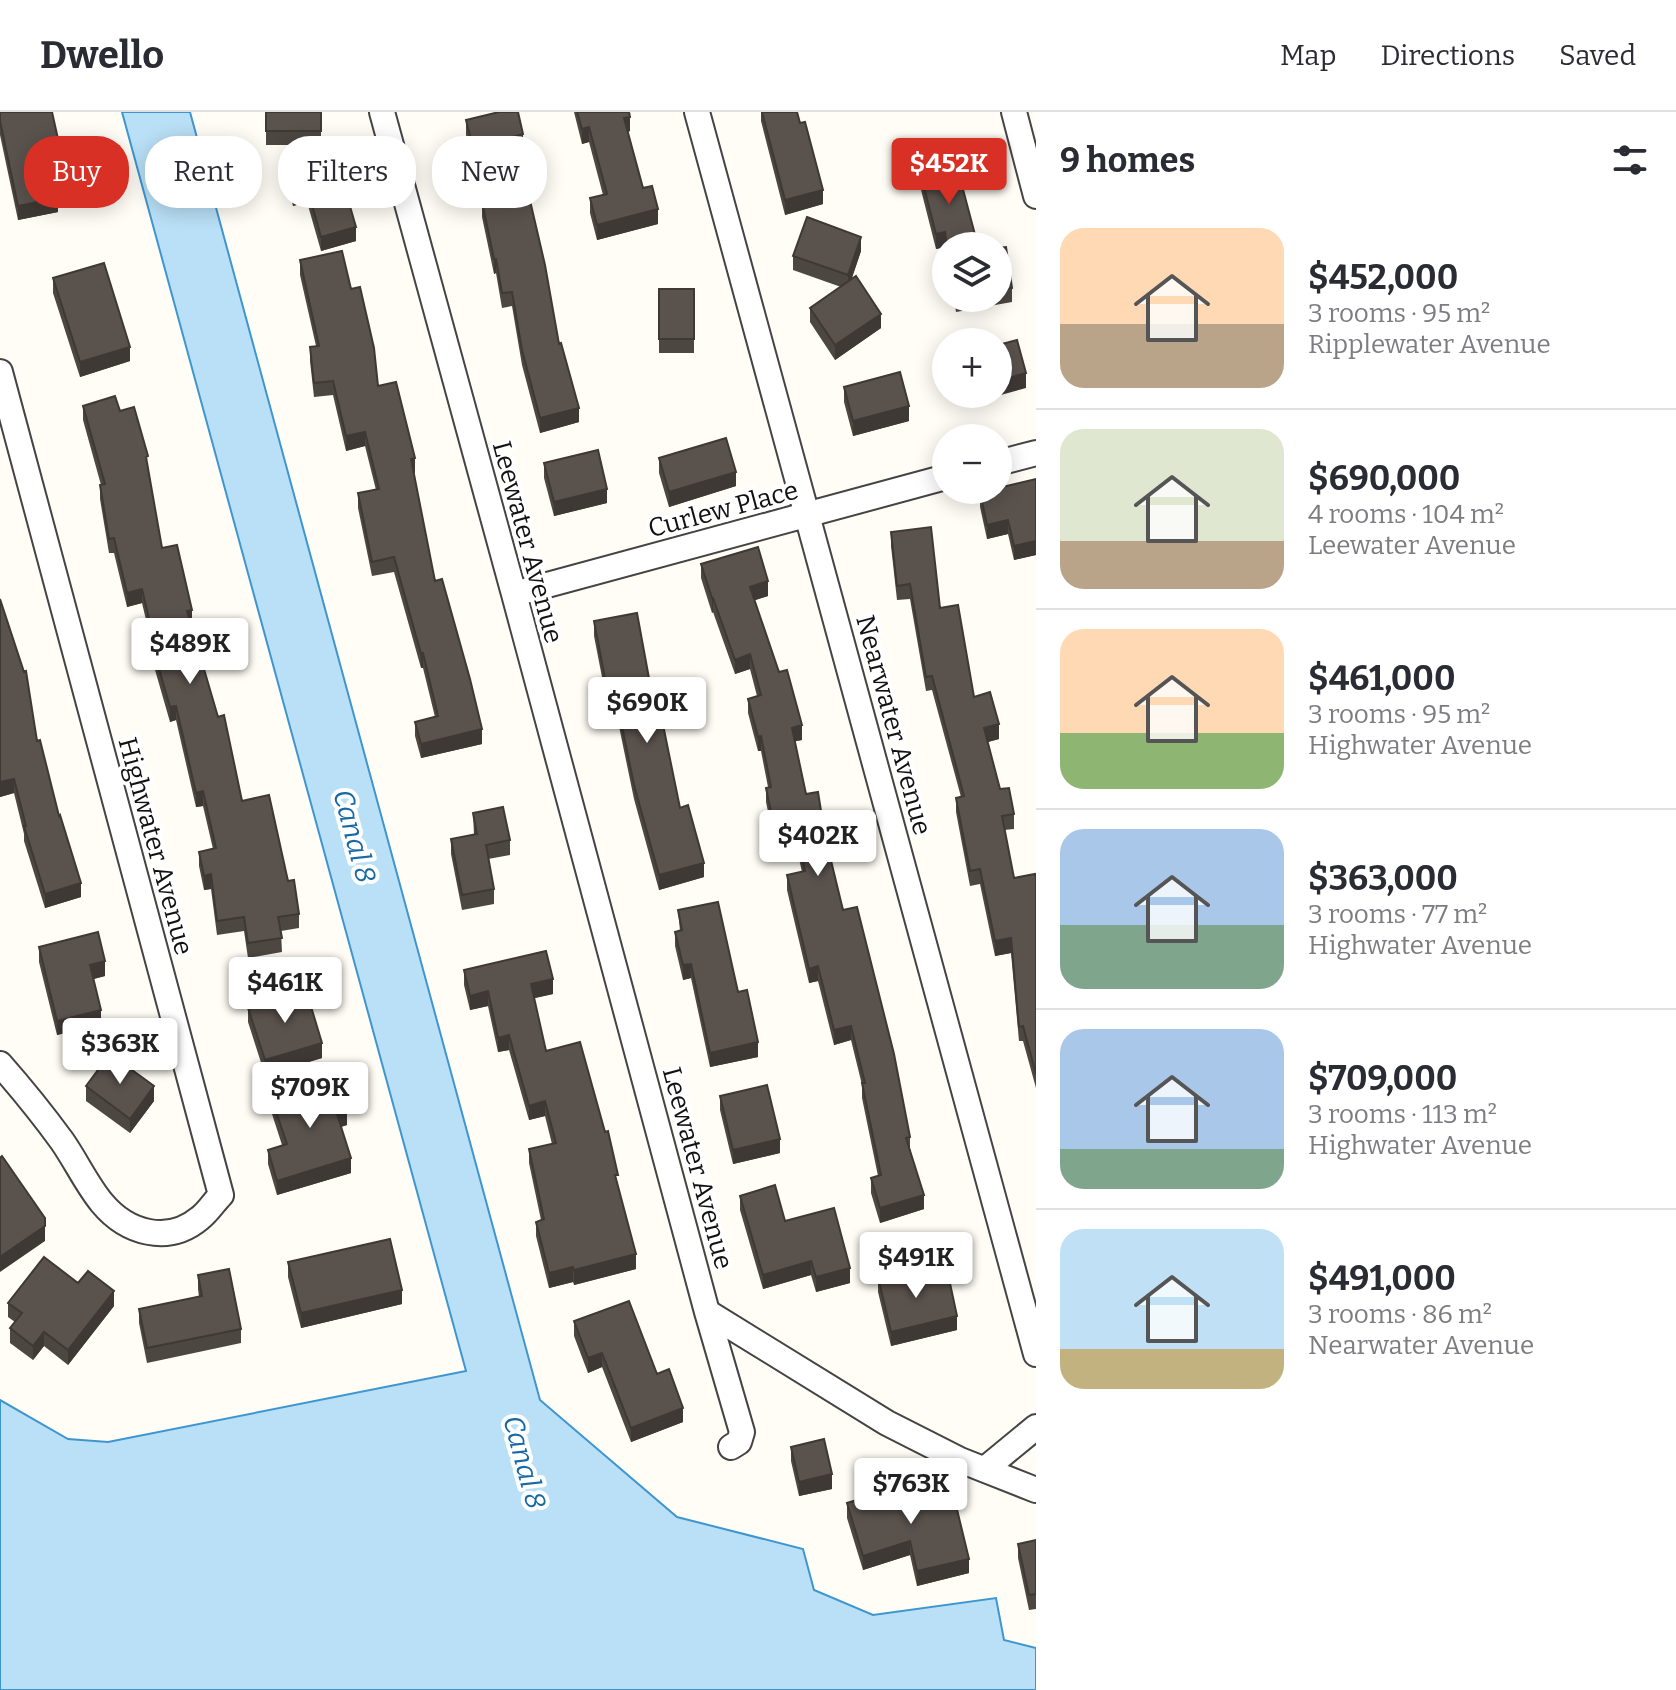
<!DOCTYPE html>
<meta charset="utf-8">
<style>
:root{--surface:#fff;--page:#f7f7f7;--text:#2b2b33;--muted:#7c7c81;--line:#e1e1e2;--accent:#d93025}
body{margin:0;font-family:Bitter,serif;background:var(--page);color:var(--text);height:100vh;display:flex;flex-direction:column;font-size:30px;white-space:nowrap}
*{box-sizing:border-box;margin:0}
p{font-size:26px;color:var(--muted)}
.icon{flex:none;width:44px;height:44px;fill:none;stroke:currentColor;stroke-width:2;stroke-linecap:round;stroke-linejoin:round}
.map{position:relative;flex:1;overflow:hidden}
.side{display:flex;flex-direction:column;background:var(--surface);width:640px}
.side>*{flex:none}
.hud{position:absolute;left:24px;top:24px;width:760px;height:72px;display:flex;gap:16px}
.buttons{position:absolute;left:932px;top:120px;display:grid;gap:16px}
.buttons a{display:grid;place-items:center;width:80px;height:80px;border-radius:50%;background:var(--surface);box-shadow:0 4px 20px #0003;font-size:40px}
.price{position:absolute;translate:-50% -68px;padding:0 18px;border-radius:8px;background:#fff;color:#222;font-size:26px;line-height:52px;filter:drop-shadow(0 2px 4px #0008)}
.price::after{content:'';position:absolute;left:50%;top:48px;width:24px;height:18px;margin-left:-12px;background:inherit;clip-path:polygon(0 0,100% 0,50% 100%)}
.price.current{background:var(--accent);color:#fff}
ul{padding:0;list-style:none}
li{display:flex;align-items:center;gap:24px;height:200px;padding:0 24px}
li+li{border-top:2px solid var(--line)}
li span{display:grid;place-items:center;flex:none;width:224px;height:160px;border-radius:24px;color:#555}
li>.icon{margin-inline-start:auto}
span .icon{width:96px;height:96px;fill:#fffc;stroke-width:1}
li b{font-size:34px}
h2{display:flex;justify-content:space-between;align-items:center;height:96px;padding:0 24px;font-size:34px}
.tag{padding:0 28px;border-radius:32px;background:var(--surface);box-shadow:0 4px 20px #0003;font-size:28px;line-height:72px}
.tag.current{background:var(--accent);color:#fff}
header{display:flex;align-items:center;gap:48px;box-sizing:border-box;height:112px;padding:0 40px;background:var(--surface);border-bottom:2px solid var(--line)}
header strong{font-size:38px}
nav{display:flex;gap:44px;margin-inline-start:auto;font-size:28px}
main{display:flex;flex:1;min-height:0}
.map>svg:first-child{display:block}
</style>
<header>
<strong>Dwello</strong>
<nav><a>Map</a><a>Directions</a><a>Saved</a></nav>
</header>
<main>
<div class="map">
<svg width="1036" height="1578" viewBox="0 0 1036 1578">
<rect width="100%" height="100%" fill="#fffdf5"/>
<path fill="#b9e0f7" stroke="#3f96cf" stroke-width="2" d="M122,0H190L540,1288L677,1405L803,1437L814,1478L873,1503L996,1486L1004,1528L1036,1536V1578H0V1288L68,1327L108,1330L466,1259Z"/>
<g fill="none" stroke-linecap="round" stroke-linejoin="round">
<g stroke="#444" stroke-width="28">
<path id="minor" d="M382,0L514,482L707,1200L742,1320L739,1330L731,1335
M697,0L1036,1242
M1014,0L1036,84
M0,260L221,1083C214,1090 208,1100 200,1106C168,1133 127,1121 102,1091C87,1073 76,1049 62,1029C43,1003 22,977 0,952
M998,351L1036,341
M514,482L946,365
M707,1200L887,1311L960,1348L1036,1378
M985,1357L1036,1315"/>
</g>
<use href="#minor" stroke="#fff" stroke-width="24"/>
</g>
<path fill="#4d4742" d="M0,0L60,51L51,53L58,100L18,108L0,23Z
M266,0H321V33H266Z
M574,0H629L630,19L628,20L643,76L658,112L597,128L590,101V86L603,83L589,30L582,32Z
M761,0H797L823,92L785,103L761,9Z
M466,8L523,36L512,39L579,310L540,321L522,253L512,194L502,196L496,161L494,162L482,105V90H483L466,23Z
M336,46L356,129L321,139L307,90L293,94L287,73V59Z
M920,60L978,134H946V140L945,135L936,137L920,74Z
M998,136L1012,176V190L956,200L954,186H998Z
M861,139L851,168L881,216L835,248L810,210V196L841,175L793,158V144Z
M300,148L351,177L378,274L415,361H414L435,469L482,632L421,646L415,624V610L435,605L423,556H421L394,460L372,464L358,396V381L376,378L365,334L346,339L333,283L314,285L310,249V235L316,234L300,163Z
M53,166L130,249L80,265L53,181Z
M659,177H694V241H659Z
M844,275L909,309L853,324L844,290Z
M83,294L120,299L148,356L162,436L192,512L191,513L242,689L288,769L299,802V816L281,819L282,840L248,846L244,819L217,823L211,777L204,778L199,754V740L213,737L203,694L196,695L176,608L170,610L151,544V529L142,491L127,495L114,441H109L100,387V373H101L83,308Z
M659,346L736,374L669,395L659,361Z
M544,351L607,391L554,404L544,366Z
M1036,367V443L1014,448L1008,422L987,427L980,395V380Z
M891,420L940,496L974,585L999,627L988,630L1000,677L1014,702V717L1004,718L1014,766L1036,765V976L1023,929H1019L1011,841L995,844L980,772L970,774L956,700V686L961,685L932,578L926,579L910,487L897,488L891,434Z
M701,452L768,484L754,488L802,628L795,629L806,682L825,724L843,798L910,1025V1037L924,1097L880,1111L871,1081V1066L878,1064L862,986V973L851,928L834,933L818,869L809,871L787,778V763L802,760L795,729L775,733L766,690V676L768,675L761,639H758L748,601V587L757,584L750,557L735,562L713,500L712,501L701,466Z
M0,487L37,629L81,785L45,796L24,729V722L14,681L0,685Z
M594,509L655,599L680,696L704,765L659,778L634,687L615,595L608,596L594,524Z
M473,701L510,728V743L488,747L494,777V792L462,798L451,742V727L474,723Z
M678,798L738,880L758,945L710,955L691,866L683,868L675,834V820L680,819Z
M39,835L105,864L93,867L101,912L57,923L39,850Z
M464,858L553,882L534,886L546,939L618,1074L636,1157L574,1173L573,1170L549,1176L536,1124V1110L541,1108L529,1051V1037L552,1032L545,1004L529,1008L509,938L498,940L488,894L470,898L464,873Z
M248,896L322,946L265,963L248,910Z
M86,974L154,989L130,1021L86,989Z
M720,984L780,1041L733,1052L720,998Z
M272,988L347,1013L341,1015L351,1061L277,1083L268,1052V1038L282,1033L272,1002Z
M740,1084L785,1109L850,1171L816,1180L811,1163L763,1177L740,1098Z
M288,1150L402,1192L301,1216L288,1165Z
M198,1163L241,1217V1231L147,1251L139,1211V1197L199,1185L198,1177Z
M878,1165L912,1170L957,1218L891,1234L878,1180Z
M78,1171L114,1194L68,1253L44,1234L33,1248L10,1231V1216L15,1210L8,1205V1191Z
M574,1209L657,1262L683,1310L631,1330L602,1255L588,1261L574,1224Z
M791,1335L832,1377L799,1384L791,1349Z
M881,1384L932,1386L969,1461L917,1474L910,1443L863,1458L847,1406V1391Z
M1036,1428V1497L1029,1498L1018,1446V1432Z"/>
<path fill="#3f3936" d="M630,5V19L624,21V6Z
M589,15V30L582,32V17Z
M523,22V36L509,40V26Z
M60,36V51L48,53V39Z
M307,75V90L293,94V79Z
M823,78V92L785,103V88Z
M58,86V100L18,108V94Z
M658,97V112L597,128V113Z
M356,115V129L321,139V125Z
M945,120V135L936,137V122Z
M861,125V139L848,178V163Z
M494,147H496V161L494,162Z
M881,202V216L835,248V233Z
M130,235V249L80,265V250Z
M1026,261V276L968,292V282H998V269Z
M909,294V309L853,324V309Z
M579,296V310L540,321V306Z
M365,320V334L346,339V324Z
M415,346V361L411,362V347Z
M736,360V374L669,395V380Z
M607,377V391L554,404V390Z
M1008,408V422L987,427V413Z
M1036,429V443L1014,448V434Z
M768,469V484L750,490V475Z
M142,477V491L127,495V481Z
M712,486H713V500L712,501Z
M192,498V512L187,514V499Z
M423,541V556H421V542Z
M750,542V557L735,562V548Z
M176,594V608L170,610V595Z
M999,612V627L984,631V616Z
M802,613V628L792,630V616Z
M482,617V632L421,646V632Z
M761,624V639H758V625Z
M14,667V681L0,685V670Z
M203,679V694L196,695V681Z
M704,751V765L659,778V763Z
M211,762V777L204,778V764Z
M81,771V785L45,796V782Z
M1011,826V841L995,844V829Z
M105,849V864L90,868V853Z
M691,852V866L683,868V853Z
M818,854V869L809,871V857Z
M553,867V882L531,887V872Z
M488,879V894L470,898V884Z
M101,898V912L57,923V909Z
M851,914V928L834,933V918Z
M509,923V938L498,940V926Z
M758,930V945L710,955V941Z
M322,931V946L265,963V948Z
M154,974V989L130,1021V1007Z
M545,989V1004L529,1008V994Z
M347,998V1013L337,1016V1002Z
M780,1027V1041L733,1052V1038Z
M351,1046V1061L277,1083V1069Z
M924,1083V1097L880,1111V1096Z
M45,1114V1129L0,1160V1145Z
M636,1142V1157L574,1173V1158Z
M811,1149V1163L763,1177V1163Z
M573,1155V1170L549,1176V1161Z
M850,1156V1171L816,1180V1165Z
M402,1178V1192L301,1216V1201Z
M114,1179V1194L68,1253V1238Z
M957,1204V1218L891,1234V1220Z
M44,1220V1234L33,1248V1234Z
M602,1241V1255L588,1261V1246Z
M683,1296V1310L631,1330V1316Z
M832,1362V1377L799,1384V1370Z
M910,1429V1443L863,1458V1444Z
M969,1447V1461L917,1474V1459Z"/>
<path fill="#5a524d" stroke="#3f3936" stroke-width="2" d="M0,0H52L60,36L48,39L58,86L18,94L0,9Z
M266,0H321V19H266Z
M499,0H518L523,22L509,26L523,81L528,80L545,153L559,232L561,231L579,296L540,306L522,238L512,180L502,181L496,147H494L482,90L487,89L466,8Z
M577,0H629L630,5L624,6L643,76L652,74L658,97L597,113L590,86L607,82L589,15L582,17Z
M762,0H797L800,11L805,10L823,78L785,88Z
M336,46L356,115L321,125L307,75L293,79L287,59Z
M956,51L978,134H947L945,120L936,122L920,60Z
M807,105L861,125L848,163L793,144Z
M1006,135L1012,176L998,178V136Z
M342,139L351,177L360,175L374,236L378,274L396,270L415,346L411,347L435,469L442,467L470,567L482,617L421,632L415,610L438,604L423,541L421,542L394,445L372,450L358,381L379,377L365,320L346,324L333,269L314,271L310,235L319,234L300,148Z
M104,151L130,235L80,250L53,166Z
M856,164L881,202L835,233L810,196Z
M659,177H694V227H659Z
M1017,228L1026,261L998,269V233Z
M900,260L909,294L853,309L844,275Z
M115,284L120,299L134,295L148,344L146,345L162,436L177,433L192,498L187,499L218,605L224,603L242,689L269,683L288,769L294,768L299,802L278,805L282,826L248,831L244,805L217,809L211,762L204,764L199,740L216,736L203,679L196,681L176,594L170,595L151,529L154,528L142,477L127,481L114,426L109,427L100,373L105,372L83,294Z
M726,326L736,360L669,380L659,346Z
M598,338L607,377L554,390L544,351Z
M1036,367V429L1014,434L1008,408L987,413L980,380L989,378H998V376Z
M931,415L940,496L958,493L974,585L990,580L999,612L984,616L1000,677L1009,676L1014,702L1002,704L1014,766L1035,762L1036,765V962L1023,914L1019,915L1011,826L995,829L980,757L970,759L956,686L964,684L932,564L926,565L910,472L897,474L891,420Z
M758,435L768,469L750,475L779,560L787,558L802,613L792,616L806,682L818,680L825,724L843,798L857,795L894,942L910,1025L906,1026L924,1083L880,1096L871,1066L881,1063L862,971H865L851,914L834,918L818,854L809,857L787,763L805,759L795,715L775,719L766,676L771,675L761,624L758,625L748,587L761,583L750,542L735,548L713,486H712L701,452Z
M0,487L24,560L26,559L37,629L40,628L59,704L60,703L81,771L45,782L24,714H26L14,667L0,670Z
M637,501L655,599L660,598L680,696L688,693L704,751L659,763L634,673L615,580L608,582L594,509Z
M503,695L510,728L486,733L494,777L462,783L451,727L477,722L473,701Z
M718,790L738,880L747,878L758,930L710,941L691,852L683,853L675,820L682,818L678,798Z
M98,820L105,849L90,853L101,898L57,909L39,835Z
M546,839L553,867L531,872L546,939L580,930L605,1020L608,1019L618,1063H615L636,1142L574,1158L573,1155L549,1161L536,1110L544,1107L529,1037L556,1031L545,989L529,994L509,923L498,926L488,879L470,884L464,858Z
M306,878L322,931L265,948L248,896Z
M110,942L154,974L130,1007L86,974Z
M336,966L347,998L337,1002L351,1046L277,1069L268,1038L287,1032L272,988Z
M767,973L780,1027L733,1038L720,984Z
M2,1044L45,1106V1114L0,1145V1046Z
M775,1073L785,1109L834,1096L850,1156L816,1165L811,1149L763,1163L740,1084Z
M390,1127L402,1178L301,1201L288,1150Z
M44,1145L78,1171L88,1159L114,1179L68,1238L44,1220L33,1234L10,1216L22,1201L8,1191Z
M229,1157L241,1217L147,1236L139,1197L202,1184L198,1163Z
M909,1158L912,1170L948,1162L957,1204L891,1220L878,1165Z
M629,1189L657,1262L669,1257L683,1296L631,1316L602,1241L588,1246L574,1209Z
M824,1327L832,1362L799,1370L791,1335Z
M929,1372L932,1386L953,1381L969,1447L917,1459L910,1429L863,1444L847,1391L880,1381L881,1384Z
M1036,1428V1482L1029,1483L1018,1432Z"/>
<g text-anchor="middle" stroke-width="8" stroke-linejoin="round" paint-order="stroke">
<g font-size="26" fill="#111" stroke="#fff">
<text transform="translate(723 397) rotate(-15)" y="9">Curlew Place</text>
<text transform="translate(528 430) rotate(75)" y="9">Leewater Avenue</text>
<text transform="translate(894 613) rotate(75)" y="9">Nearwater Avenue</text>
<text transform="translate(156 734) rotate(75)" y="9">Highwater Avenue</text>
<text transform="translate(698 1056) rotate(75)" y="9">Leewater Avenue</text>
</g>
<g font-size="28" font-style="italic" fill="#1768a6" stroke="#fff">
<text transform="translate(355 724) rotate(75)" y="10">Canal 8</text>
<text transform="translate(525 1350) rotate(75)" y="10">Canal 8</text>
</g>
</g>
</svg>
<div class="buttons">
<a><svg class="icon" aria-label="layers" viewBox="0 0 24 24"><path d="M12 4l9 5-9 5-9-5zM3 14l9 5 9-5"/></svg></a>
<a>+</a>
<a>−</a>
</div>
<b class="price current" style="left:949px;top:94px">$452K</b>
<b class="price" style="left:190px;top:574px">$489K</b>
<b class="price" style="left:647px;top:633px">$690K</b>
<b class="price" style="left:818px;top:766px">$402K</b>
<b class="price" style="left:285px;top:913px">$461K</b>
<b class="price" style="left:120px;top:974px">$363K</b>
<b class="price" style="left:310px;top:1018px">$709K</b>
<b class="price" style="left:916px;top:1188px">$491K</b>
<b class="price" style="left:911px;top:1414px">$763K</b>
<div class="hud">
<a class="tag current">Buy</a>
<a class="tag">Rent</a>
<a class="tag">Filters</a>
<a class="tag">New</a>
</div>
</div>
<section class="side">
<h2>9 homes<svg class="icon" aria-label="filters" viewBox="0 0 24 24"><path d="M4 7h16M4 17h16"/><circle cx="9" cy="7" r="2"/><circle cx="15" cy="17" r="2"/></svg></h2>
<ul>
<li><span style="background:linear-gradient(#ffd9b3 60%,#b9a48a 0)"><svg class="icon" aria-label="home" viewBox="0 0 24 24"><path d="M3 11l9-7 9 7M6 9v11h12V9"/></svg></span><div><b>$452,000</b><p>3 rooms · 95 m²</p><p>Ripplewater Avenue</p></div></li>
<li><span style="background:linear-gradient(#dfe7d0 70%,#b9a48a 0)"><svg class="icon" aria-label="home" viewBox="0 0 24 24"><path d="M3 11l9-7 9 7M6 9v11h12V9"/></svg></span><div><b>$690,000</b><p>4 rooms · 104 m²</p><p>Leewater Avenue</p></div></li>
<li><span style="background:linear-gradient(#ffd9b3 65%,#8fb573 0)"><svg class="icon" aria-label="home" viewBox="0 0 24 24"><path d="M3 11l9-7 9 7M6 9v11h12V9"/></svg></span><div><b>$461,000</b><p>3 rooms · 95 m²</p><p>Highwater Avenue</p></div></li>
<li><span style="background:linear-gradient(#a9c7e8 60%,#7fa58c 0)"><svg class="icon" aria-label="home" viewBox="0 0 24 24"><path d="M3 11l9-7 9 7M6 9v11h12V9"/></svg></span><div><b>$363,000</b><p>3 rooms · 77 m²</p><p>Highwater Avenue</p></div></li>
<li><span style="background:linear-gradient(#a9c7e8 75%,#7fa58c 0)"><svg class="icon" aria-label="home" viewBox="0 0 24 24"><path d="M3 11l9-7 9 7M6 9v11h12V9"/></svg></span><div><b>$709,000</b><p>3 rooms · 113 m²</p><p>Highwater Avenue</p></div></li>
<li><span style="background:linear-gradient(#bfe0f5 75%,#c2b280 0)"><svg class="icon" aria-label="home" viewBox="0 0 24 24"><path d="M3 11l9-7 9 7M6 9v11h12V9"/></svg></span><div><b>$491,000</b><p>3 rooms · 86 m²</p><p>Nearwater Avenue</p></div></li>
</ul>
</section>
</main>
